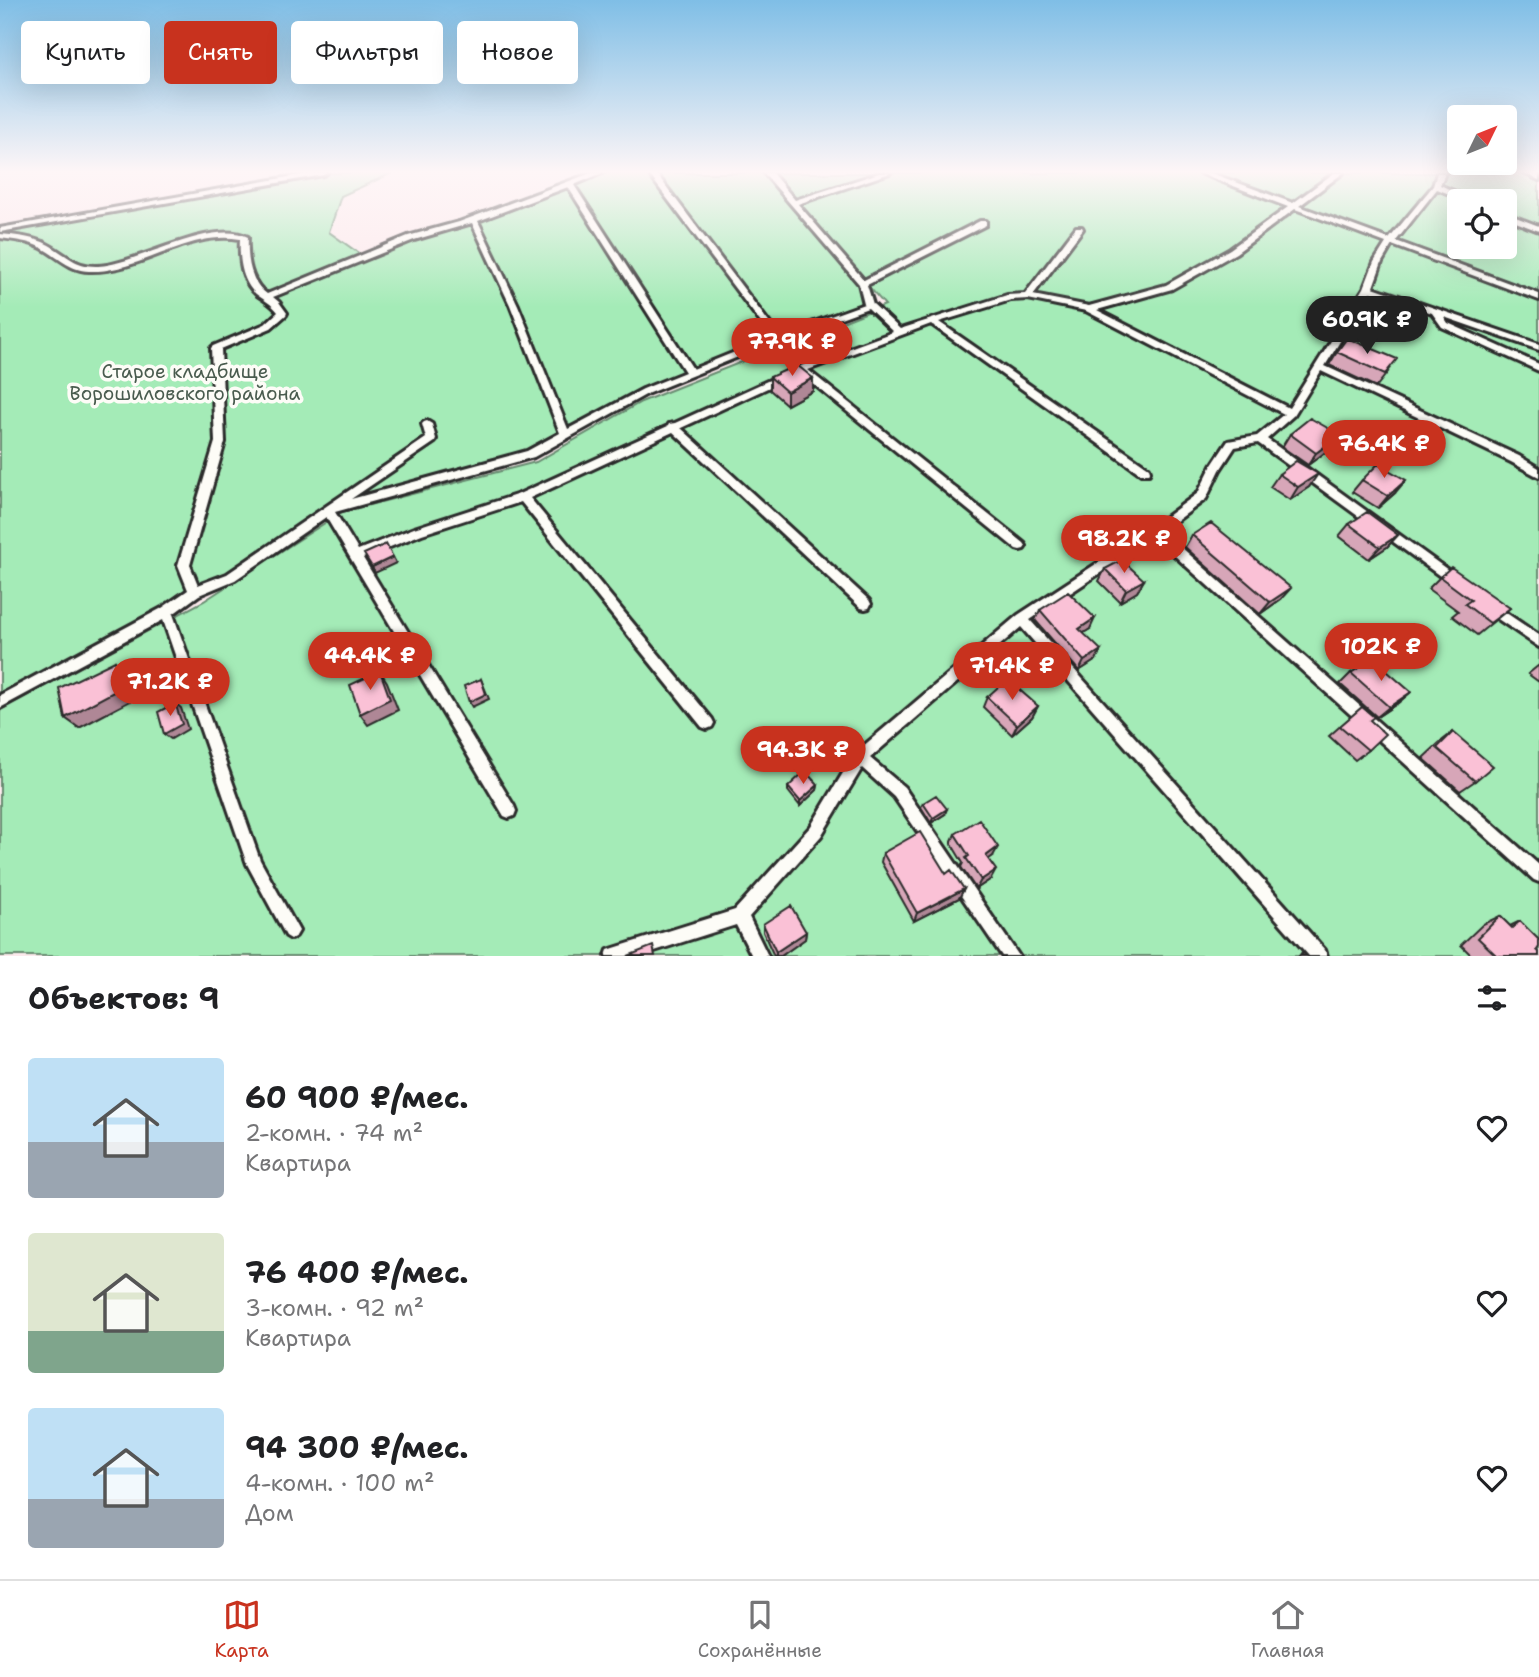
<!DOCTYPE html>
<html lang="ru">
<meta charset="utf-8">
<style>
:root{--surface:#fff;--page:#f6f6f6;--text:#202124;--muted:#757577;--line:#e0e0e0;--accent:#c8321e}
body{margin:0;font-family:"Shantell Sans",sans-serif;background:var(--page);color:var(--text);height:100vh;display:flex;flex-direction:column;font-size:26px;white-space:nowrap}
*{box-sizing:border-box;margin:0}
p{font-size:23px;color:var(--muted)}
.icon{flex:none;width:38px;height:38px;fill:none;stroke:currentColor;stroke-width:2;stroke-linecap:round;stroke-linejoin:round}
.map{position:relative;height:956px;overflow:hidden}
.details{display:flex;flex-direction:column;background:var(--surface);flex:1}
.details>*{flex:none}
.banner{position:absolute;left:21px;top:21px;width:700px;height:63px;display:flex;gap:14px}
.needle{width:46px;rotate:47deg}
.fabs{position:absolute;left:1447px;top:105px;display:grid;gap:14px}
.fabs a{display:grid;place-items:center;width:70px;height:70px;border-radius:7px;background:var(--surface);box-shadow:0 7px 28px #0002;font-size:35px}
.price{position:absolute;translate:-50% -60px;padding:0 16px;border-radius:24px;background:var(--accent);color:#fff;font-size:23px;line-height:46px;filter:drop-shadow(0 2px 4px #0008)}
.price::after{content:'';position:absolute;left:50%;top:42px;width:21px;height:16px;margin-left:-10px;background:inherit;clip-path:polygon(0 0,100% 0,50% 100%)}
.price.current{background:#222;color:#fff}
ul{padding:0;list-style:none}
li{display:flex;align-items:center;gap:21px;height:175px;padding:0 28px}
li span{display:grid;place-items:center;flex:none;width:196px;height:140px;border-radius:7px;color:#555}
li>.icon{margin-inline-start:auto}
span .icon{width:84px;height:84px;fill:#fffc;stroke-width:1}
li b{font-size:30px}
h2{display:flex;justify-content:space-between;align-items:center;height:84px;padding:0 28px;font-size:30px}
.tag{padding:0 24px;border-radius:7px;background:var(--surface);box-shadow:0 7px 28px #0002;font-size:24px;line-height:63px}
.tag.current{background:var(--accent);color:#fff}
.menu{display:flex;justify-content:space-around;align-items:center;height:98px;border-top:2px solid var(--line);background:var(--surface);font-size:19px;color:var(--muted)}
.menu a{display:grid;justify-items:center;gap:4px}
.menu .current{color:var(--accent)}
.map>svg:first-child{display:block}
</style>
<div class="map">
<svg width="1539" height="956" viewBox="0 0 1539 956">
<rect width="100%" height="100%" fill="#fceaed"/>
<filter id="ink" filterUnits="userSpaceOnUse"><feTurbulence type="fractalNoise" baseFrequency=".0143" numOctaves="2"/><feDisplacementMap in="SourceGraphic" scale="14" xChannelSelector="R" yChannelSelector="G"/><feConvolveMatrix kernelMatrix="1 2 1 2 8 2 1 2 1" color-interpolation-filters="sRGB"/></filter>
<g filter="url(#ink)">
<path fill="#a4ebb7" stroke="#688b71" stroke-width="2" fill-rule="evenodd" d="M319,173H392L341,196L329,232L367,259L411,239L601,173H766L859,285L864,303L642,391L532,451L328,506L227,576L0,701V229Z
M770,173H1539V956H0V710L204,601L342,512L536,462L641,402L885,305ZM1460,201H1505V247H1460Z"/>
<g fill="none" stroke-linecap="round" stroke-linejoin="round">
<g stroke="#2b2b2b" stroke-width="6">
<path id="service" d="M311,173H327L323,175L0,232V228Z
M591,173H602L574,185L693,369L767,339L764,327L648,173H656L771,325L775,336L864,304L859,284L764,173H772L795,200L879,173H890L798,204L864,280L980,221H986V225L867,285L873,304L900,329L1007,295L1025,294L1076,227H1082L1083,229L1033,295L1089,306L1166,285L1230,249L1288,207L1200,173H1211L1293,203L1334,173H1343L1299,206L1389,239L1433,186L1437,173H1445L1440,185L1476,201H1466L1437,189L1396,241L1539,294V300L1392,245L1382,262L1373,287L1539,344V350L1444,317L1448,323L1539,364V371L1442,327L1432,313L1370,292L1325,366L1519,456L1539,468V477L1511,462L1321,371L1294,415L1267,439L1459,578L1461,581L1459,584L1455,586L1451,584L1258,443L1235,447L1220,470L1206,499L1163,531L1539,865V882L1534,880L1154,537L1030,620L1325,950L1327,956H1309L1021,627L870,758L904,787L1019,956H1002L894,797L862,768L821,836L749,917L768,956H752L736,925L639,956H606L608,950L614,948L735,910L811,826L855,753L1018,615L1151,528L1198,493L1212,465L1228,441L1257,436L1284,414L1086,311L1028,299L1011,300L939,322L1149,468L1150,471L1149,474H1141L931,324L808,370L1024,543L1026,546L1024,549L1020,550L1016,549L800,373L681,428L869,600L871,604L869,608L865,609L861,608L673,432L530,498L712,719L714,723L712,727L707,729L702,727L521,502L422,534L363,558L514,806L516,811L514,816L509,818L504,816L326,517L235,580L199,595L173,614L260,860L299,931L296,936L291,939L286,936L247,864L163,620L0,708V695L162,608L188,590L178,565L215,442L211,348L213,346L265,324L278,312C272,304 264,300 256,294C241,281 239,257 240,239C187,230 141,273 89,271C70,271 57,256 42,248C29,241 14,240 0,238V234C14,235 29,237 43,242C69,254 74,270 107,265C144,259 215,219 248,237C247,257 249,281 267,294L408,236L459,222ZM568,187L685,372L643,389L568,429L518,305L478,221ZM1295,209L1386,243L1374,262L1364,288L1289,408L1097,310L1172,289L1236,253ZM472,223L510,305L560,433L527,451L351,499L435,442L436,439L432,424L427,421L424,422L422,424L426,438L227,574L198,585L190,565L225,442L221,349L271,328L286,315L287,313L279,302L273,297L414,240ZM868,308L893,332L798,367L675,423L669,424L668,426L519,494L414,528L358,550L335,512L534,457L649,393L775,342Z
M1524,173H1534L1539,175V180Z
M1505,213L1539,226V231L1505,218Z
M1490,602L1539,635V647L1486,611L1484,607L1486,603Z"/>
</g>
<use href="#service" fill="#fdfcf7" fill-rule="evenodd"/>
</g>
<path fill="#d7a6b8" stroke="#2b2b2b" stroke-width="2" d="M1337,352L1388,372L1376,387L1329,365Z
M770,377L813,378V391L787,405L770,390Z
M1290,434L1331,448L1308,465L1282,447Z
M1279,474L1309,487L1290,500L1270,487Z
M1362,480L1395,493L1378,508L1352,492Z
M1349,524L1398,535L1387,547L1369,559L1339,536Z
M1192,535L1281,599L1260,614L1185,547Z
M1105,569L1144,580L1137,592L1120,602L1099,581Z
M1440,577L1510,608L1477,635L1452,616L1458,611L1428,589Z
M1040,610L1090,629L1083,633L1096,660L1079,671L1035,620Z
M1539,665V682L1528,674Z
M1351,673L1411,692L1398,703L1377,717L1340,684Z
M987,697L1038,706L1032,717L1012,735L983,707Z
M1362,707L1370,720L1368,750L1355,760L1329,736Z
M1453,732L1475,781L1460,791L1423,758L1439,743Z
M818,785L817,790L800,806L788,791V787Z
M923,803L945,814L931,823L921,807Z
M955,834L993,856L988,859L991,879L976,889L961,867L963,863L951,843Z
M883,853L946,874L964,889L959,898L914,921L881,862Z
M1500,916L1510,926L1520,921L1537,950L1539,956H1472L1461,945L1483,924Z
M763,924L806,932L805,939L781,956H774L763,932Z"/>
<path fill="#af8796" stroke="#2b2b2b" stroke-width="2" d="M813,378V391L787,405V392Z
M1340,435L1331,448L1308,465L1316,453Z
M1318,474L1309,487L1290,500L1298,487Z
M1406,480L1395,493L1378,508L1388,496Z
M1398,535L1387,547L1369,559L1380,547Z
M393,557L396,563L375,573L372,567Z
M1144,580L1137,592L1120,602L1126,590Z
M1291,588L1281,599L1260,614L1270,602Z
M1095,618L1090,629L1074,639L1079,629Z
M1101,650L1096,660L1079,671L1084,661Z
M115,661L127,672L136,698L79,728L65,718Z
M380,671L387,682L398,710L368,725L360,714Z
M481,679L489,699L472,707L469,702Z
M1411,692L1398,703L1377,717L1389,707Z
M175,703L181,708L188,729L171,739L164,734Z
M1038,706L1032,717L1012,735L1017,725Z
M818,785L817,790L800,806V801Z
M947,809L945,814L931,823L933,818Z
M998,847L993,856L981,865L986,856Z
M996,870L991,879L976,889L981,880Z
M964,889L959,898L914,921L917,913Z
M806,932L805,939L781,956H776V952Z"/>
<path fill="#fac1d6" stroke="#2b2b2b" stroke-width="2" d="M1347,338L1397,359L1385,374L1337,352Z
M797,365L813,378L787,392L770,377Z
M1310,418L1340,435L1316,453L1290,434Z
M1296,461L1318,474L1298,487L1279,474Z
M1378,464L1406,480L1388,496L1362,480Z
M1367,512L1398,535L1380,547L1349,524Z
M1211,523L1291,588L1270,602L1192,535Z
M386,544L393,557L372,567L364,554Z
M1122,560L1144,580L1126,590L1105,569Z
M1451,567L1510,608L1490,623L1465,604L1471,600L1440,577Z
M1068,592L1095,618L1079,629L1101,650L1084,661L1040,610Z
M1373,659L1411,692L1389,707L1351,673Z
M115,661L123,687L65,718L59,688Z
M380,671L390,699L360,714L350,685Z
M481,679L486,694L469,702L464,686Z
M1007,679L1038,706L1017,725L987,697Z
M175,703L182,724L164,734L158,712Z
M1362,707L1374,717L1370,720L1385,734L1368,750L1340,726Z
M1453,732L1493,766L1475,781L1437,748Z
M805,771L818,785L800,801L788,787Z
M936,795L947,809L933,818L923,803Z
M979,819L998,847L986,856L996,870L981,880L966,858L969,856L955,834Z
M920,832L946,874L951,870L964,889L917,913L883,853Z
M791,906L806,932L776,952L763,924Z
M1500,916L1512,928L1520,921L1539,940V947L1537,950L1539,952V956H1497L1478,938Z
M653,946L655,956H628Z
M1302,952L1306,956H1299Z"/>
</g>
<linearGradient id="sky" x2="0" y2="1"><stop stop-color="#7fbee6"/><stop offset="0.56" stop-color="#fef6f7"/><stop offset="1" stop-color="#fef6f7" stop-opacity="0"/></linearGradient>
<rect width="1539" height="307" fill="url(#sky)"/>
<g text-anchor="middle" stroke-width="7" stroke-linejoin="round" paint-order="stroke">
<g font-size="19" fill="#495b4e" stroke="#fdfcf7">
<text x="185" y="378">Старое кладбище<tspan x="185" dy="22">Ворошиловского района</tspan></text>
</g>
</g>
</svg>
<div class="fabs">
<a><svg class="needle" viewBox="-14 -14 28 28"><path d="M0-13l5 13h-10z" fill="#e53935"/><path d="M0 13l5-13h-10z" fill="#757577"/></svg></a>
<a><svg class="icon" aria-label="locate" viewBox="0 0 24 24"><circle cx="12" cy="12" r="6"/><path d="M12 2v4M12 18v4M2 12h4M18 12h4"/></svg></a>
</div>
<b class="price current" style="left:1367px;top:356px">60.9K ₽</b>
<b class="price" style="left:792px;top:378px">77.9K ₽</b>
<b class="price" style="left:1384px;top:480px">76.4K ₽</b>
<b class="price" style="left:1124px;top:575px">98.2K ₽</b>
<b class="price" style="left:1381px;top:683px">102K ₽</b>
<b class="price" style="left:370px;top:692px">44.4K ₽</b>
<b class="price" style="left:1012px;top:702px">71.4K ₽</b>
<b class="price" style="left:170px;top:718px">71.2K ₽</b>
<b class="price" style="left:803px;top:786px">94.3K ₽</b>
<div class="banner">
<a class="tag">Купить</a>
<a class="tag current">Снять</a>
<a class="tag">Фильтры</a>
<a class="tag">Новое</a>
</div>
</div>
<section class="details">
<h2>Объектов: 9<svg class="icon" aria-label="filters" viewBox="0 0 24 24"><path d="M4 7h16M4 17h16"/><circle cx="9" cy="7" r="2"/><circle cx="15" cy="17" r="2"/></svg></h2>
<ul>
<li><span style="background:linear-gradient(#bfe0f5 60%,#9aa5b1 0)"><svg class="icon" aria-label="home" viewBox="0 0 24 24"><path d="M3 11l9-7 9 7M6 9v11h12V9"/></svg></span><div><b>60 900 ₽/мес.</b><p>2-комн. · 74 m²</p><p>Квартира</p></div><svg class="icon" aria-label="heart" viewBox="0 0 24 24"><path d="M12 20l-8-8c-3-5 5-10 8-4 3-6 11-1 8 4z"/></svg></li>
<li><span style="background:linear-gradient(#dfe7d0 70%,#7fa58c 0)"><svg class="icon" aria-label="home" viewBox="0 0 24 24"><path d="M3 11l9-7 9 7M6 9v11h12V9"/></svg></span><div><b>76 400 ₽/мес.</b><p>3-комн. · 92 m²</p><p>Квартира</p></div><svg class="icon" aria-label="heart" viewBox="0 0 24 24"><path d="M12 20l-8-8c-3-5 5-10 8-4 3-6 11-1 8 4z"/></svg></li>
<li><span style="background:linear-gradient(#bfe0f5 65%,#9aa5b1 0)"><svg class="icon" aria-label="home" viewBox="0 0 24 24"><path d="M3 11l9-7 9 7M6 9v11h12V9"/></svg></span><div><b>94 300 ₽/мес.</b><p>4-комн. · 100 m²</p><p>Дом</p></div><svg class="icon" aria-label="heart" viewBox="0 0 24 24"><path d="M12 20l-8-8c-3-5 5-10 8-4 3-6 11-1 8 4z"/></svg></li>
</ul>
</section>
<nav class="menu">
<a class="current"><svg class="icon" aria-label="map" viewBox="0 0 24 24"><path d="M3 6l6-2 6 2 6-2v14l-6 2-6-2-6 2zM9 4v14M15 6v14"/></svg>Карта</a>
<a><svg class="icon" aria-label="saved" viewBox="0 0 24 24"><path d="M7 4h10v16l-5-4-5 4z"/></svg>Сохранённые</a>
<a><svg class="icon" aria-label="home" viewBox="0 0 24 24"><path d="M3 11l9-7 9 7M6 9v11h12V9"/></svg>Главная</a>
</nav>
